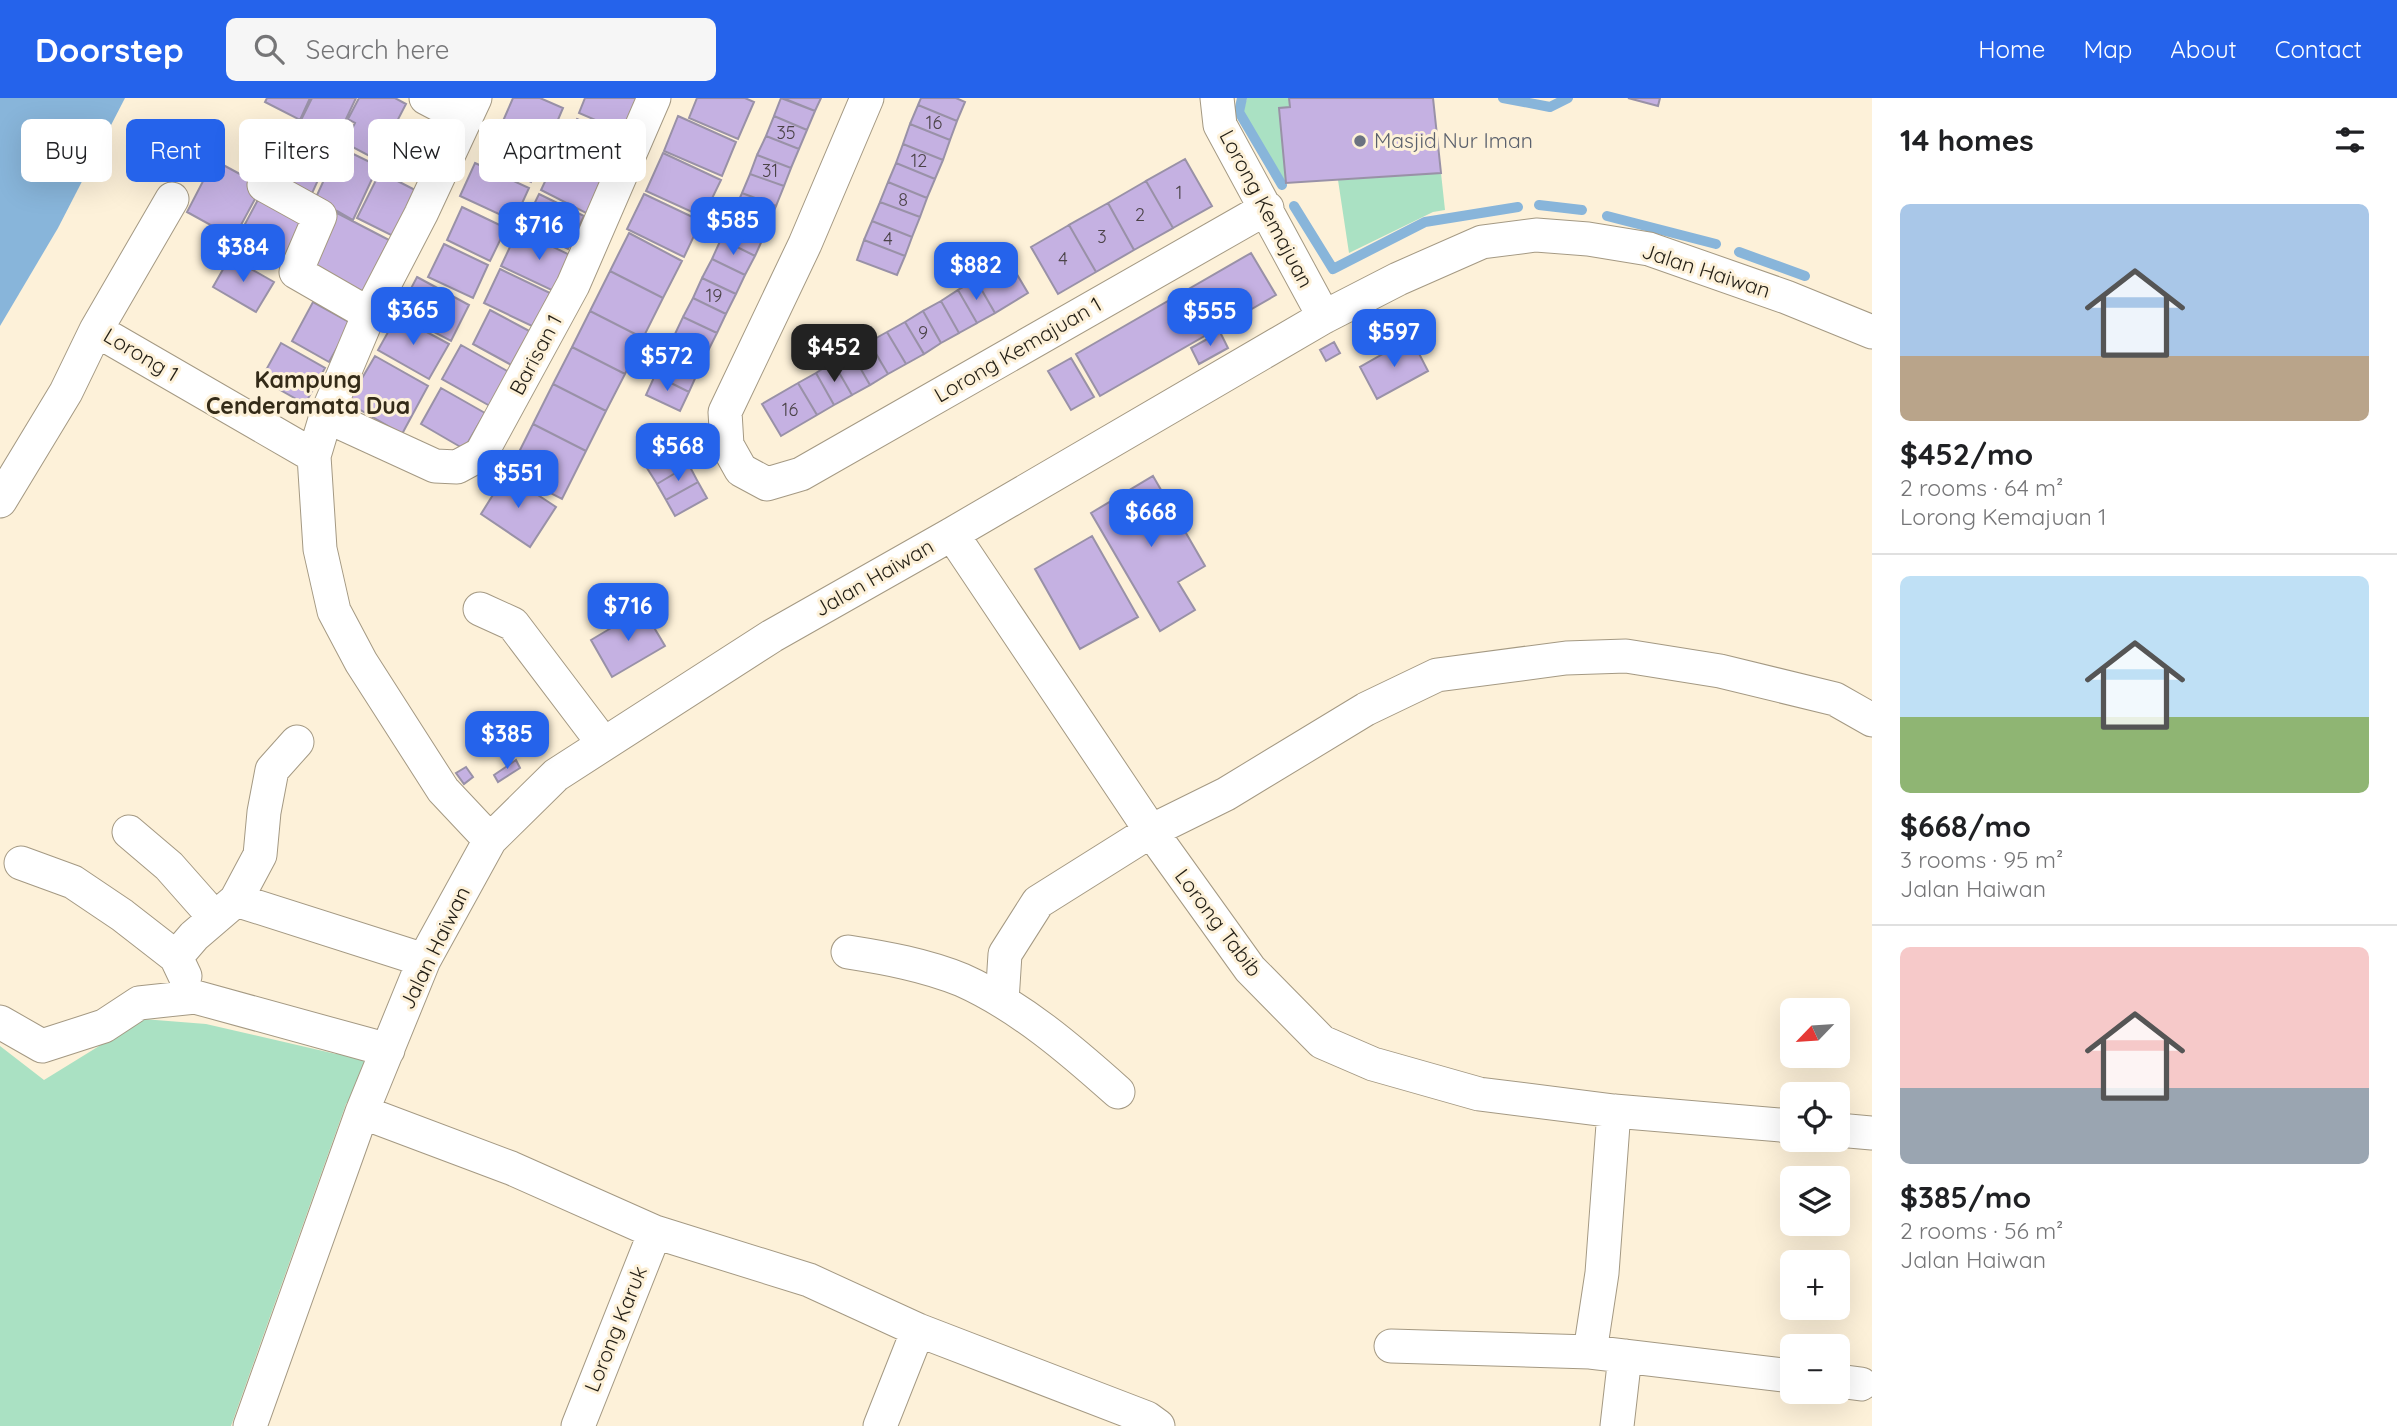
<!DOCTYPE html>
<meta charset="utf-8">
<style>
:root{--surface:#fff;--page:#f6f6f6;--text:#202124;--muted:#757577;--line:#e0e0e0;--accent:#2563eb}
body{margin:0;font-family:Quicksand,sans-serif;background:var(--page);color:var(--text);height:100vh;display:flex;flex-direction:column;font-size:26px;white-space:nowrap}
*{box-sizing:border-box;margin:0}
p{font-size:23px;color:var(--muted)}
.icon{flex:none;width:38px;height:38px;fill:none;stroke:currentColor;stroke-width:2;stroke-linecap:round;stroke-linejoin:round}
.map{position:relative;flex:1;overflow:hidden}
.panel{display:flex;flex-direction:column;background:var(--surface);width:525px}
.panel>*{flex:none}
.top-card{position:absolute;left:21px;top:21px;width:665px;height:63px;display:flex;gap:14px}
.needle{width:46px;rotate:245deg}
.controls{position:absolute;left:1780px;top:900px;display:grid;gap:14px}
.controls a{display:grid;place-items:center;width:70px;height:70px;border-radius:10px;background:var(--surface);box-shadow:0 7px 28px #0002;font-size:35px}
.price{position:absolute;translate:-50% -60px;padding:0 16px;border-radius:14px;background:var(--accent);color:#fff;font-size:23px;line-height:46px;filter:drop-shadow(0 2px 4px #0008)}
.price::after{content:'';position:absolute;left:50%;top:42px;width:21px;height:16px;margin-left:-10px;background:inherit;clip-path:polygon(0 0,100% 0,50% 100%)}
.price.selected{background:#222;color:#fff}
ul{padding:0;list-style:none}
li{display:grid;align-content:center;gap:14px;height:371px;padding:0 28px}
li+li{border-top:2px solid var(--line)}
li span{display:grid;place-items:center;height:217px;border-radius:10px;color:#555}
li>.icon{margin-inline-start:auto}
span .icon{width:126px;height:126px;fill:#fffc;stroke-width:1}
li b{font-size:30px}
h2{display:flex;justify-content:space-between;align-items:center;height:84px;padding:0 28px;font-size:30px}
.pill{padding:0 24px;border-radius:10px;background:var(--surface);box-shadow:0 7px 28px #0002;font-size:24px;line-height:63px}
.pill.selected{background:var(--accent);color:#fff}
header{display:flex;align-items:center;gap:42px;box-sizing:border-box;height:98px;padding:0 35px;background:var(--accent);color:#fff}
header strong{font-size:33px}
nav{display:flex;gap:38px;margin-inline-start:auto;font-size:24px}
.search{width:490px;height:63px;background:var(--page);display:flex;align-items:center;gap:18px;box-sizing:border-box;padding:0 24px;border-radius:10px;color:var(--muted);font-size:26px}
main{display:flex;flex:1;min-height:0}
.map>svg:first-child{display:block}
</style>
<header>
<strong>Doorstep</strong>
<div class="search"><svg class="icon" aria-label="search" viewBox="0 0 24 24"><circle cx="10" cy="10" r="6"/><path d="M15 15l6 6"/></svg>Search here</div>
<nav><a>Home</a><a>Map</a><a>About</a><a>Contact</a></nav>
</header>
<main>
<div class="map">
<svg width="1872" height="1328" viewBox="0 0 1872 1328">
<rect width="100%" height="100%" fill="#fdf1d9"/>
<path fill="#aae1c3" d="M1247,0H1289L1290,9L1279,11L1286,85L1243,14Z
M1441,75L1445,112L1433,114L1349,155L1338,82Z
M143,921L206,926L336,956L382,957L346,1006L231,1328H0V948L44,982Z"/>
<path fill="#88b5da" d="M0,0H125L58,130L0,228Z"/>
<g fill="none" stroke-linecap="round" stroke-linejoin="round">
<path stroke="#88b5da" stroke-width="10" d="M1242,0L1239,14L1282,87
M1503,0L1550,9L1568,0
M1539,107L1582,112
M1294,108L1333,171L1425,124L1518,109
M1607,118L1716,146
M1739,154L1805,178"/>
</g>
<path fill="#c5b1e2" stroke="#9991a7" stroke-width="2" d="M267,0H310L300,22L265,4Z
M312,0H356L337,40L301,22Z
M359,0H395L406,6L377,62L345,45L355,25L348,21Z
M513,0H540L563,10L549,43L503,23Z
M585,0H637L623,34L579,15Z
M697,0H745L754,4L738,41L689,20Z
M781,0L815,13L807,32L774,18Z
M783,0H821L815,13Z
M921,0H956L965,4L957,23L918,7Z
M1289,0H1433L1441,75L1286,85L1279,10L1290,9Z
M1628,0H1660L1658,8Z
M918,7L957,23L950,42L910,26Z
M678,18L736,44L722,78L664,53Z
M774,18L807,32L799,51L766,38Z
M577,21L623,43L608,75L562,53Z
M281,24L333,49L309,102L256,77Z
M910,26L950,42L943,62L903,46Z
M499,27L548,50L531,84L483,62Z
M766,38L799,51L791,70L757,57Z
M903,46L943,62L935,81L896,65Z
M339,49L378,68L353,122L337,113L334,119L312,108Z
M663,55L721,82L703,119L646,93Z
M558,56L608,81L590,117L541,92Z
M757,57L791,70L784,88L750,76Z
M1185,61L1212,108L1173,130L1146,83Z
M214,62L262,88L234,140L187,114Z
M475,65L529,90L514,123L460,98Z
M896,65L935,81L927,100L888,84Z
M380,74L419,94L397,140L357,120Z
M750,76L784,88L776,108L742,95Z
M1146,83L1173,130L1134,152L1108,105Z
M888,84L927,100L920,119L880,104Z
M742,95L776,108L768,126L734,113Z
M539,96L584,118L568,151L523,129Z
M644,96L701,123L684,159L627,131Z
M260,98L311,125L288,168L237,141Z
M880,104L920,119L912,139L872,123Z
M1108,105L1134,152L1096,174L1069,127Z
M462,109L506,130L490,163L447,142Z
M337,115L389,142L362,196L309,169Z
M730,122L764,138L755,158L721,141Z
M872,123L912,139L905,158L864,142Z
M1069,127L1096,174L1058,196L1031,149Z
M518,132L576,160L560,196L501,168Z
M629,135L682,163L663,200L610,173Z
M721,141L755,158L745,177L712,161Z
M864,142L905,158L897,177L857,162Z
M444,146L488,167L473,200L428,179Z
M1251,155L1276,197L1100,298L1076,256Z
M230,159L274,184L256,214L213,189Z
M712,161L745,177L736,196L702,180Z
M1009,163L1028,195L995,215L976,182Z
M500,171L550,195L534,229L484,205Z
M610,173L663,200L643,240L590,213Z
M417,179L469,207L451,243L398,215Z
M702,180L736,196L726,216L693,200Z
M976,182L995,215L977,225L958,192Z
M958,192L977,225L959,235L941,203Z
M693,200L726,216L717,235L683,219Z
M941,203L959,235L941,245L923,213Z
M313,204L351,225L329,264L292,243Z
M490,212L533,235L515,269L473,246Z
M590,213L643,240L625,276L572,249Z
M923,213L941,245L924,256L905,224Z
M397,218L449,246L429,281L378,252Z
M683,219L717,235L707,255L674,238Z
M905,224L924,256L906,266L887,234Z
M887,234L906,266L888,276L869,244Z
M1220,234L1228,250L1199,266L1191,250Z
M674,238L707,255L698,274L665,258Z
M1411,240L1428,273L1377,301L1360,269Z
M869,244L888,276L870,287L851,254Z
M1334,244L1340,255L1326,263L1320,252Z
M281,245L325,270L305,306L261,281Z
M461,247L509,274L490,308L442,281Z
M572,249L625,276L606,313L553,286Z
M851,254L870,287L852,297L833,264Z
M375,258L428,288L402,336L357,310L351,299Z
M665,258L698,274L689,294L655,277Z
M1071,260L1094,299L1071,312L1048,273Z
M833,264L852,297L834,307L816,275Z
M816,275L834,307L817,317L798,285Z
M655,277L689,294L680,313L646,297Z
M798,285L817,317L781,338L762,306Z
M553,286L606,313L586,353L533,326Z
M441,290L485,315L464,351L421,326Z
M533,326L586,353L562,401L509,374Z
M670,335L680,351L647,370L638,354Z
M680,351L689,367L657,386L647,370Z
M689,367L698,384L666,402L657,386Z
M506,376L556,409L530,449L481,416Z
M1153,378L1205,468L1178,484L1195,512L1160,533L1091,415Z
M698,384L707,400L675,418L666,402Z
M1092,438L1138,519L1080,551L1035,471Z
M643,511L665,548L612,579L591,542Z
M516,662L520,670L498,684L494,677Z
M466,669L473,679L464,686L456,675Z"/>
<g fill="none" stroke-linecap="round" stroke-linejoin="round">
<g stroke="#a49983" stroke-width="35">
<path id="minor" d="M426,0L466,21
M475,0L421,116L369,216L326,318L314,358L320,451L334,513L361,564L443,692L490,742
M867,0L805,146L725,314L727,347L741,372L767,386L801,376L1267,110
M1217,0L1220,27L1324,219
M264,87L320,118L296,174L369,216
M172,101L96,232L314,358
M326,318L435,368L457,369L481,356L573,187L654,0
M0,403L66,294L96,232
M952,436L1151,733L1250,871L1322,944L1373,966L1479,996L1614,1013L1792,1028
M480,511L513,526L603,645
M129,734L169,768L215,820
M21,765L73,784L122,817L176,859L185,878
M236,802L424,862
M848,854C886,860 925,867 962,882C1020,908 1071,952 1118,994
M176,859L194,838L236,802L260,757L264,714L272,672L297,644
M1002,903L1005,856L1038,804L1151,733L1226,696L1366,611L1437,577L1566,560L1626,558L1720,573L1835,601L1872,622
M0,924L42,948L104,928L139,905L195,899L388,952
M362,1014L511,1070L655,1134L809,1182L918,1232L1147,1320L1158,1328
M1838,1032L1872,1035
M1391,1248L1590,1254L1792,1278
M1590,1254L1602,1175L1614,1013
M1838,1283L1861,1286
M250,1328L362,1014L424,862L490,742L556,677L772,538L952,436L1324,219L1398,181L1482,144L1536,137L1588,141L1649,151L1786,199L1872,234
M578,1328L655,1134
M880,1328L918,1232
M1617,1328L1625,1258"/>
</g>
<use href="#minor" stroke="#fff" stroke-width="33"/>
</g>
<circle fill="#6b7280" stroke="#fdf1d9" stroke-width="2.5" cx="1360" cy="43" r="7"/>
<g text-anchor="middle" stroke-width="6" stroke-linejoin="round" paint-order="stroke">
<g font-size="18" fill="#4b4348">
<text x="934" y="31">16</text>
<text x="786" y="41">35</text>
<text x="919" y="69">12</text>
<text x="770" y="79">31</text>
<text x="1179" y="101">1</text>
<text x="903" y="108">8</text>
<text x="1140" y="123">2</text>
<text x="1102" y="145">3</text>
<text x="888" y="147">4</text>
<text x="1063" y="167">4</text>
<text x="714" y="204">19</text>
<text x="923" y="241">9</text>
<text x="790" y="318">16</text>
</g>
<g font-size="21" fill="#5b616d" stroke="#fdf1d9" text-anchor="start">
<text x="1374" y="50">Masjid Nur Iman</text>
</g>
<g font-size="21" fill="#221e15" stroke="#fdf1d9">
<text transform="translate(1266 111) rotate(62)" y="7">Lorong Kemajuan</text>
<text transform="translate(1706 173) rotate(18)" y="7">Jalan Haiwan</text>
<text transform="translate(1018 252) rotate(-30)" y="7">Lorong Kemajuan 1</text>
<text transform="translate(141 257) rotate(31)" y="7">Lorong 1</text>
<text transform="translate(536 257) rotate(-62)" y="7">Barisan 1</text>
<text transform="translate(874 480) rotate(-30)" y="7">Jalan Haiwan</text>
<text transform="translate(1218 825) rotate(53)" y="7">Lorong Tabib</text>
<text transform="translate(435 850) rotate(-64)" y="7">Jalan Haiwan</text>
<text transform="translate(616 1231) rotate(-68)" y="7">Lorong Karuk</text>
</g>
<g font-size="23" font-weight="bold" fill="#342b18" stroke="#fdf1d9">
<text x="308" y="290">Kampung<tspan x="308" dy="26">Cenderamata Dua</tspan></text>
</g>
</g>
</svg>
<div class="controls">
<a><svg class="needle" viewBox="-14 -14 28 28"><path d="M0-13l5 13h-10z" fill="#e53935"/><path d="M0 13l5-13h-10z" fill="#757577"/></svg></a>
<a><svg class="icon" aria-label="locate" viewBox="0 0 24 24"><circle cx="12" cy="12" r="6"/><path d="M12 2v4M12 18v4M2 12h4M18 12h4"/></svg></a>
<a><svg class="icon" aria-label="layers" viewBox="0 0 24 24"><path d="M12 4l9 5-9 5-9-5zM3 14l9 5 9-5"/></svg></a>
<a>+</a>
<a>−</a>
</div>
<b class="price" style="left:733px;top:159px">$585</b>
<b class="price" style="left:539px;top:164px">$716</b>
<b class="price" style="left:243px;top:186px">$384</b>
<b class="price" style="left:976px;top:204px">$882</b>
<b class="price" style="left:413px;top:249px">$365</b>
<b class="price" style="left:1210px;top:250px">$555</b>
<b class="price" style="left:1394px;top:271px">$597</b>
<b class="price selected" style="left:834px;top:286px">$452</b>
<b class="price" style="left:667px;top:295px">$572</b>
<b class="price" style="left:678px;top:385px">$568</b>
<b class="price" style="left:518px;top:412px">$551</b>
<b class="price" style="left:1151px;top:451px">$668</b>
<b class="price" style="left:628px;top:545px">$716</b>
<b class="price" style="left:507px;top:673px">$385</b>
<div class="top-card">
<a class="pill">Buy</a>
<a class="pill selected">Rent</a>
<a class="pill">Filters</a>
<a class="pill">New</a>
<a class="pill">Apartment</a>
</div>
</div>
<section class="panel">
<h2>14 homes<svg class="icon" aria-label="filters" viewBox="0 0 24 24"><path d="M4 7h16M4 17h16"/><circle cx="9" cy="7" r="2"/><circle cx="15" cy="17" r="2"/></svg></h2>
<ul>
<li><span style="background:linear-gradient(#a9c7e8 70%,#b9a48a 0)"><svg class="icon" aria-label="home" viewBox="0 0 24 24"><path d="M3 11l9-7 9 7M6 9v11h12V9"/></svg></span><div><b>$452/mo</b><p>2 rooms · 64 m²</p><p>Lorong Kemajuan 1</p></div></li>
<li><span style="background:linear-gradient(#bfe0f5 65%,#8fb573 0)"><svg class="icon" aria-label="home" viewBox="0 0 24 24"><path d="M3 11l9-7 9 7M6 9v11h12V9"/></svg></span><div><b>$668/mo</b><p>3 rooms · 95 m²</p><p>Jalan Haiwan</p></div></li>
<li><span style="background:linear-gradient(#f6c9c9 65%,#9aa5b1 0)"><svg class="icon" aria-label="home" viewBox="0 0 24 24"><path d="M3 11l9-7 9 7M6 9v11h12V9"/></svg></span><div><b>$385/mo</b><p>2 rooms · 56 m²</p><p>Jalan Haiwan</p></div></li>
</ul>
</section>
</main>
